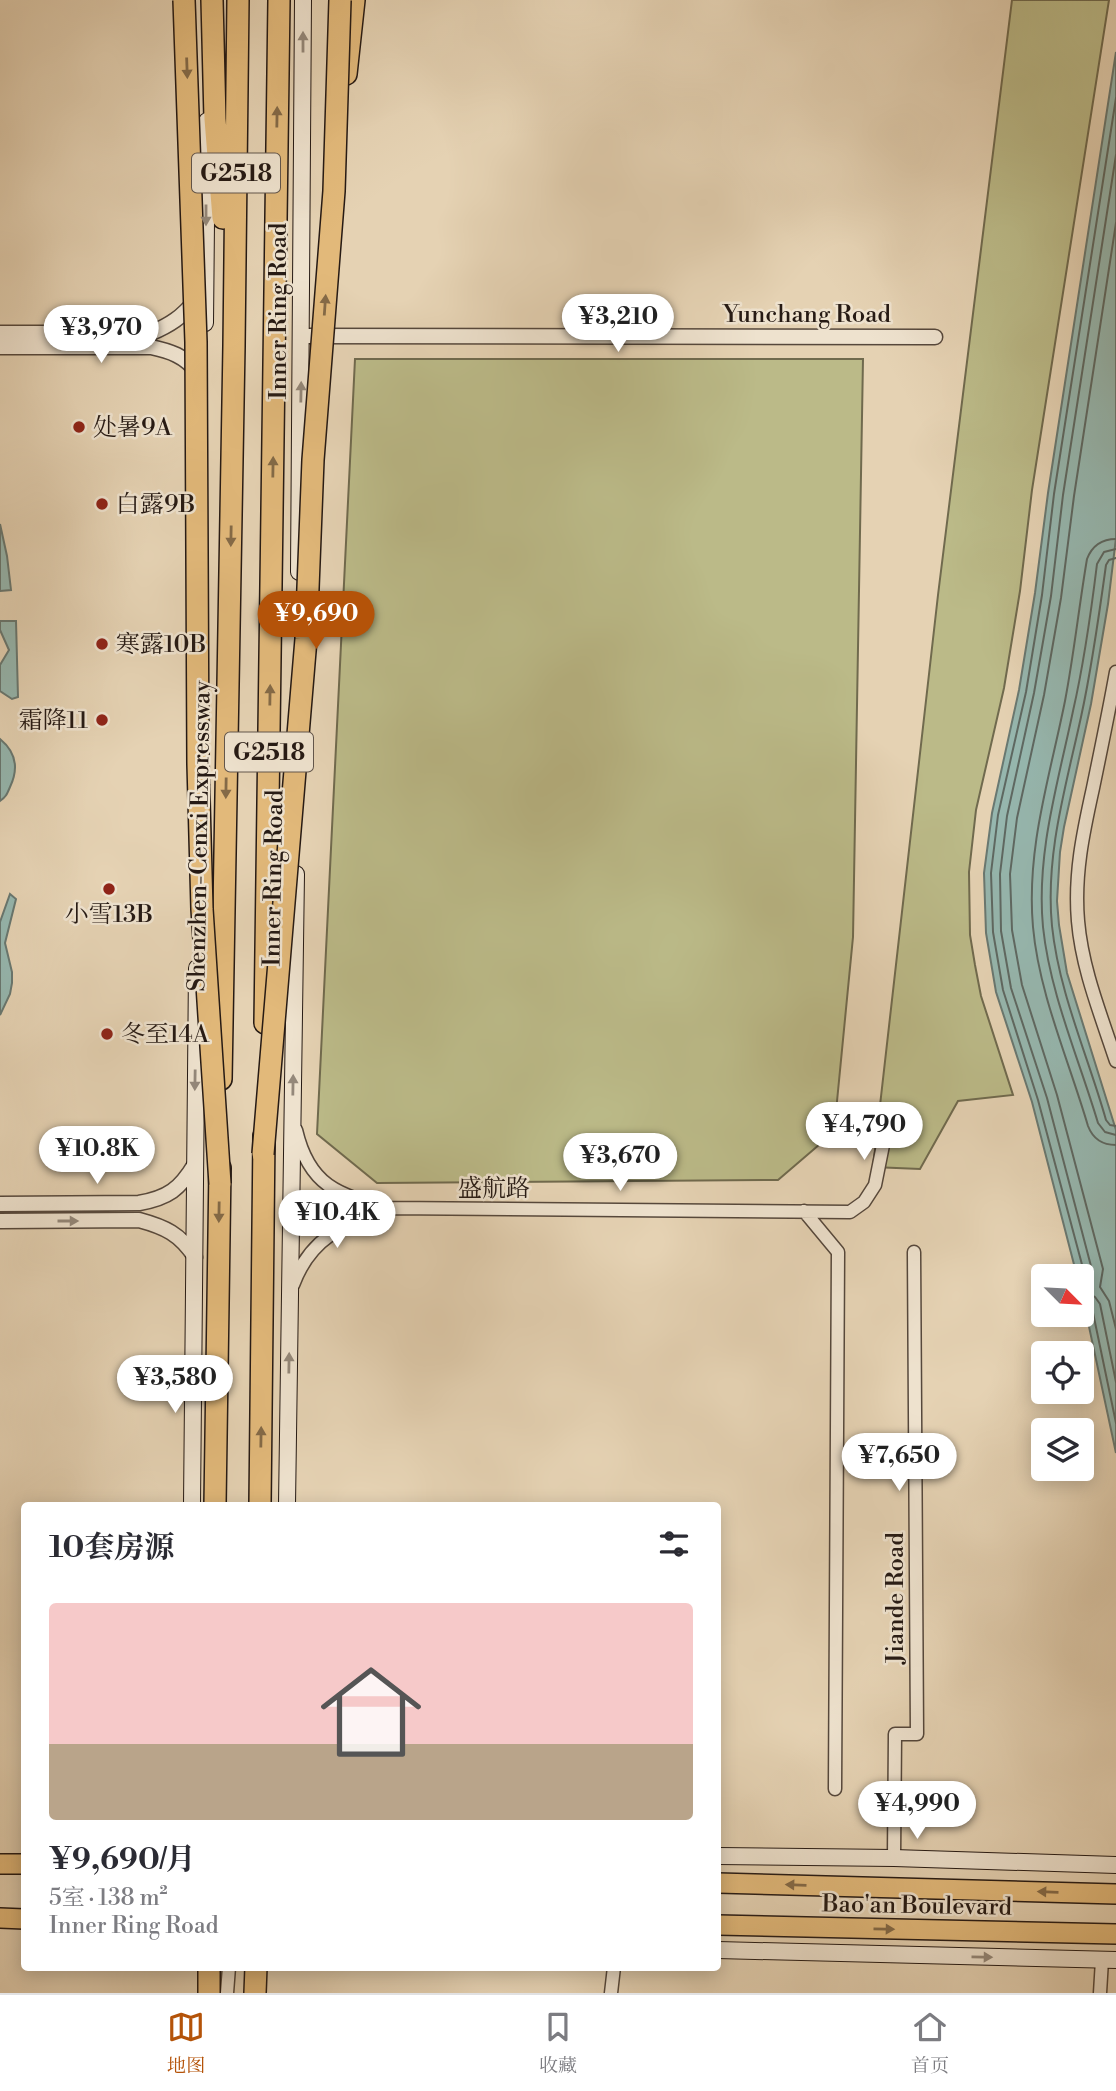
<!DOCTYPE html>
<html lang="zh">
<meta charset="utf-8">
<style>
:root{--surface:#fff;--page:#f2f2f3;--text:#2b2b33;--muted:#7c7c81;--line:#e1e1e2;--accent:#b45309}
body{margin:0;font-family:"Libre Bodoni","Noto Serif SC",serif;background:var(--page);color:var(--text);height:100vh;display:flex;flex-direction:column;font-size:26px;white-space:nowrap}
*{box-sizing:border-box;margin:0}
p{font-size:23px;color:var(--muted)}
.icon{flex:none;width:38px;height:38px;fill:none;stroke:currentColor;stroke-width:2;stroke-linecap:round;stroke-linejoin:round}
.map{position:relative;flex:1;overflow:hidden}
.drawer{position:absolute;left:21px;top:1502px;width:700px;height:469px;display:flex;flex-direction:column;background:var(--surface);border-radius:7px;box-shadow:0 4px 18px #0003}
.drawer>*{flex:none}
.needle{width:46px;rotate:114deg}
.tools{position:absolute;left:1031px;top:1264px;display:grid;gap:14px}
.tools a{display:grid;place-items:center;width:63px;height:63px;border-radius:7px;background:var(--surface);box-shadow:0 4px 18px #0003;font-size:35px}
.price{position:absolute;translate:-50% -60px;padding:0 16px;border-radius:24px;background:#fff;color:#222;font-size:23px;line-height:46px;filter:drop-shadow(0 2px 4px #0008)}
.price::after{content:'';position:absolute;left:50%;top:42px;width:21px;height:16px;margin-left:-10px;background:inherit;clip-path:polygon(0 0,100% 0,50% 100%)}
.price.current{background:var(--accent);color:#fff}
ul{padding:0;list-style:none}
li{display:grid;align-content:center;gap:14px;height:371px;padding:0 28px}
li+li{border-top:2px solid var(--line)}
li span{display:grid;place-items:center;height:217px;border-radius:7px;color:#555}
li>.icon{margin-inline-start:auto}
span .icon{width:126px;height:126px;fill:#fffc;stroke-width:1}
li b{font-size:30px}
h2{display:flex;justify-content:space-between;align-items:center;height:84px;padding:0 28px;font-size:30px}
.dock{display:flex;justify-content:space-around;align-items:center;height:98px;border-top:2px solid var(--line);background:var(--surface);font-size:19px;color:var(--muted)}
.dock a{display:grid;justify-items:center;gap:4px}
.dock .current{color:var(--accent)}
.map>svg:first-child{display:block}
</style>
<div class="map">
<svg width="1116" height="1993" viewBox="0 0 1116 1993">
<rect width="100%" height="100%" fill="#e5d2b3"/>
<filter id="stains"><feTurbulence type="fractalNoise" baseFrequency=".00286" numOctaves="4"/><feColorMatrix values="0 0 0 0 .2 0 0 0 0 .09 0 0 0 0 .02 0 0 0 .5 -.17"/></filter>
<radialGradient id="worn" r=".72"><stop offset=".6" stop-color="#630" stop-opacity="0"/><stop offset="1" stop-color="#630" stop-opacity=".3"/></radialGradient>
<path fill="#bbba88" stroke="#706a4e" stroke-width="2" d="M1012,0H1109L1032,490L1020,591L1004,688L976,810L969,872L970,935L975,965L981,996L1013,1095L958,1101L920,1169L873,1167L938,595Z
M355,359H863L853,937L834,1132L778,1180L377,1183L317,1134Z"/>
<path fill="#96b7af" stroke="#697871" stroke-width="2" d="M1116,52V538L1108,604L1091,704L1064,827L1060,852L1057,901L1059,925L1067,973L1116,1130V1453L1082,1294V1276H1077L1032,1102L996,992L986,933L984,873L992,813L1019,690L1035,593L1048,493Z
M0,524L7,556L11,590L0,591Z
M0,621H16L18,697L12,699L0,691V665L9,650L0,630Z
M0,739C16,752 19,768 10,787C7,794 6,797 0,801Z
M10,894L16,899L5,943L12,972V983L10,994L0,1015V922Z"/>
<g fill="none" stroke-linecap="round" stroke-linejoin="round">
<path stroke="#5e6862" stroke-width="2" d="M1116,155L1063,495L1051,596L1034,693L1007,816L1000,874L1001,931L1011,988L1047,1098L1092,1270V1279L1085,1291L1095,1297L1100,1304L1116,1382
M1116,223L1074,496L1061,598L1044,695L1017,818L1010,874L1012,930L1022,985L1057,1095L1103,1269L1100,1287L1109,1301L1116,1329
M1116,539C1102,539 1092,546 1087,559C1079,606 1074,654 1065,701C1050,776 1026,849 1033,927C1039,994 1069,1061 1088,1126C1093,1139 1102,1145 1116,1145
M1116,549L1104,552L1097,564C1091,613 1084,663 1073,711C1058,783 1036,854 1043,927C1050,994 1079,1059 1098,1123L1105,1132L1116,1135
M1116,558L1109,560L1106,565C1099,616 1092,667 1081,717C1066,786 1045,855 1052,926C1059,993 1088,1056 1106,1120L1110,1125L1116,1126
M1082,1280L1084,1272L1038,1100L1003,990L993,932L991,873L998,815L1026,692L1042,595L1054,494L1116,98
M1082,1302L1088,1303L1092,1308L1116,1423"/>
<g stroke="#56483c" stroke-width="15">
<path id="minor" d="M1116,672C1109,711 1101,749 1093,788C1083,833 1074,875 1078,921C1082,969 1101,1015 1116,1061
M296,1130C309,1186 338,1195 389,1208L850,1212L864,1202L875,1185L888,1120
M804,1211L838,1252L835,1789
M293,1285C311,1236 344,1225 389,1208
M894,1858L895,1734H917L914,1252
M227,1993L229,1967
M611,1993L614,1967
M1100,1993L1102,1960"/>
</g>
<g stroke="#56483c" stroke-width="17">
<path id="tertiary" d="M0,333H151C170,325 182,317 195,301
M301,336L935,337
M0,347H151C170,351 185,356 197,372
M0,1204L139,1203C168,1198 180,1189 195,1164
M0,1221L139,1220C165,1227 180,1234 195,1257"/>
</g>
<g stroke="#261a14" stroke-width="18">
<path id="secondary" d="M205,323L207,121
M299,572L303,0
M192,1505L197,968
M287,1505L296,874
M718,1856L894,1858L1116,1865
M718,1950L1116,1960"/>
</g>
<g stroke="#261a14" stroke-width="22">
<path id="primary" d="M0,1864H24
M718,1883L1116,1894
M0,1918L24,1919
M718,1925L1116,1934"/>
</g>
<g stroke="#261a14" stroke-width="24">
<path id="motorway" d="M212,0L215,119L223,218
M346,74L354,0
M265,1023L279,0
M221,1079L234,346L238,0
M215,1505L220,1168
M260,1505L264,1136
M209,1993V1967
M255,1993L256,1967"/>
</g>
<use href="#minor" stroke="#eee2ce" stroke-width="12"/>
<use href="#tertiary" stroke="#eee2ce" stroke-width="14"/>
<use href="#secondary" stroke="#eee2ce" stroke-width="16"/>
<use href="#primary" stroke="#e2b97a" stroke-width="19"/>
<use href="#motorway" stroke="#e2b97a" stroke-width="21"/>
<g stroke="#261a14" stroke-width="24" stroke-linecap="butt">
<path id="motorway-bridge" d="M184,0L196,342L198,764L202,909L220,1184
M263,1154L306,639L313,460L334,191L340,0"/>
</g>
<use href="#motorway-bridge" stroke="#e2b97a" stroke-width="21"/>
</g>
<defs><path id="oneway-solid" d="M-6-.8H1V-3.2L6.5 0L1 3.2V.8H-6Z" transform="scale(1.75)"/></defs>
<g fill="#94887a">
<use href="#oneway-solid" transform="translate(303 42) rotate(-90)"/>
<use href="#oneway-solid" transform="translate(206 215) rotate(90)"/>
<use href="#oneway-solid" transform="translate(301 392) rotate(-89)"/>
<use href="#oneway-solid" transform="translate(195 1080) rotate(91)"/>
<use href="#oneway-solid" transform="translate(293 1085) rotate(-89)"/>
<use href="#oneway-solid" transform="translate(68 1221)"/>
<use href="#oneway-solid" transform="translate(289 1363) rotate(-89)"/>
<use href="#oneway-solid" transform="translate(982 1957) rotate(1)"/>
</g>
<g fill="#846a47">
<use href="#oneway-solid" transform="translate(187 68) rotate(88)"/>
<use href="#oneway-solid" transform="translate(277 117) rotate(-89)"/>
<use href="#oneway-solid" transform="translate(325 305) rotate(-86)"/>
<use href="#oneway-solid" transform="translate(273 467) rotate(-89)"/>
<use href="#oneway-solid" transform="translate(231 536) rotate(91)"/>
<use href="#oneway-solid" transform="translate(270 695) rotate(-89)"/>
<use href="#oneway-solid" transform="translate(226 788) rotate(91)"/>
<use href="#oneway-solid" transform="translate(219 1212) rotate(91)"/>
<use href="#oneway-solid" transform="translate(261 1437) rotate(-89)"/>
<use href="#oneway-solid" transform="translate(796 1885) rotate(-178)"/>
<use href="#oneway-solid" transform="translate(1048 1892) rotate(-178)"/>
<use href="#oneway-solid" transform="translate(884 1929) rotate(1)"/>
</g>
<g fill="#8f2418" stroke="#eee2ce" stroke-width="2.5">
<circle cx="79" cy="427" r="7"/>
<circle cx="102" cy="504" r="7"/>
<circle cx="102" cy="644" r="7"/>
<circle cx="102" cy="720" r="7"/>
<circle cx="109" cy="889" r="7"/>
<circle cx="107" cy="1034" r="7"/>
</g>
<g text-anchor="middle" stroke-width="5" stroke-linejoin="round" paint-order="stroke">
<g fill="#eee2ce" stroke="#62564c" stroke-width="2">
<rect x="192" y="153.5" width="88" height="39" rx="5"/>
<rect x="225" y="732.5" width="88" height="39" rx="5"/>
</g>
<g font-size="23" font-weight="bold" fill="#261a14">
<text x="236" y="181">G2518</text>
<text x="269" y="760">G2518</text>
</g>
<g font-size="24" fill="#261a14" stroke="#eee2ce">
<text transform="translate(278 311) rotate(-90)" y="8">Inner Ring Road</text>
<text x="807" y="322">Yunchang Road</text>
<text transform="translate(199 836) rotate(-89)" y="8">Shenzhen-Cenxi Expressway</text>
<text transform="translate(273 878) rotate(-89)" y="8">Inner Ring Road</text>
<text x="494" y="1196">盛航路</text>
<text transform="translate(895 1598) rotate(-90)" y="8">Jiande Road</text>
<text transform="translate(917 1905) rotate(1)" y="8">Bao'an Boulevard</text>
</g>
<g font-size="24" fill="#261a14" stroke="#eee2ce" text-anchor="start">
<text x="93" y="435">处暑9A</text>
<text x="116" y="512">白露9B</text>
<text x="116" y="652">寒露10B</text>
<text x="88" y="728" text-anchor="end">霜降11</text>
<text x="109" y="922" text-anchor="middle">小雪13B</text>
<text x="121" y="1042">冬至14A</text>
</g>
</g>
<rect width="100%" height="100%" filter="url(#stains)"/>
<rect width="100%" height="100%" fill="url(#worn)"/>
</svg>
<div class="tools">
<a><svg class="needle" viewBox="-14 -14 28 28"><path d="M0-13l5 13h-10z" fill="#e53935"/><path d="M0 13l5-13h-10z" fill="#7c7c81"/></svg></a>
<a><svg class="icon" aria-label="locate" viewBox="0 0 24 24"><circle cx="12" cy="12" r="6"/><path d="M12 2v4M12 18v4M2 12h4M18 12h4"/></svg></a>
<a><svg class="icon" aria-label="layers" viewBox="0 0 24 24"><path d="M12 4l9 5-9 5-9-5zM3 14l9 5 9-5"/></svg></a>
</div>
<b class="price" style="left:618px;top:354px">¥3,210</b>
<b class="price" style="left:101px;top:365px">¥3,970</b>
<b class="price current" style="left:316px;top:651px">¥9,690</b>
<b class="price" style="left:864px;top:1162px">¥4,790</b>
<b class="price" style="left:97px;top:1186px">¥10.8K</b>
<b class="price" style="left:620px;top:1193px">¥3,670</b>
<b class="price" style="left:337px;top:1250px">¥10.4K</b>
<b class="price" style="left:175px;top:1415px">¥3,580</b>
<b class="price" style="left:899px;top:1493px">¥7,650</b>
<b class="price" style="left:917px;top:1841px">¥4,990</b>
<section class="drawer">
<h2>10套房源<svg class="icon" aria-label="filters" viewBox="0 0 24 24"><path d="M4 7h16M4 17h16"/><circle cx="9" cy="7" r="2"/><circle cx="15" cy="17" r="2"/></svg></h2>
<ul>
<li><span style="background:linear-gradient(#f6c9c9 65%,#b9a48a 0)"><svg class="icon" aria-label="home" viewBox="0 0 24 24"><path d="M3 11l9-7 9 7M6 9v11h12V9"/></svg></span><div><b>¥9,690/月</b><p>5室 · 138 m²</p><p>Inner Ring Road</p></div></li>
</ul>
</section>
</div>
<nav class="dock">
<a class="current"><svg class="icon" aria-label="map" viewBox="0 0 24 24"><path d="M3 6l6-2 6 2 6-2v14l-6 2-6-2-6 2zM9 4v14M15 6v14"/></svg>地图</a>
<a><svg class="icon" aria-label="saved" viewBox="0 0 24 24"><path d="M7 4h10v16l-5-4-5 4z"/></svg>收藏</a>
<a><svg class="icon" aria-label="home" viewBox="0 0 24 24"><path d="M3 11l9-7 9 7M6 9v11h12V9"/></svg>首页</a>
</nav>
